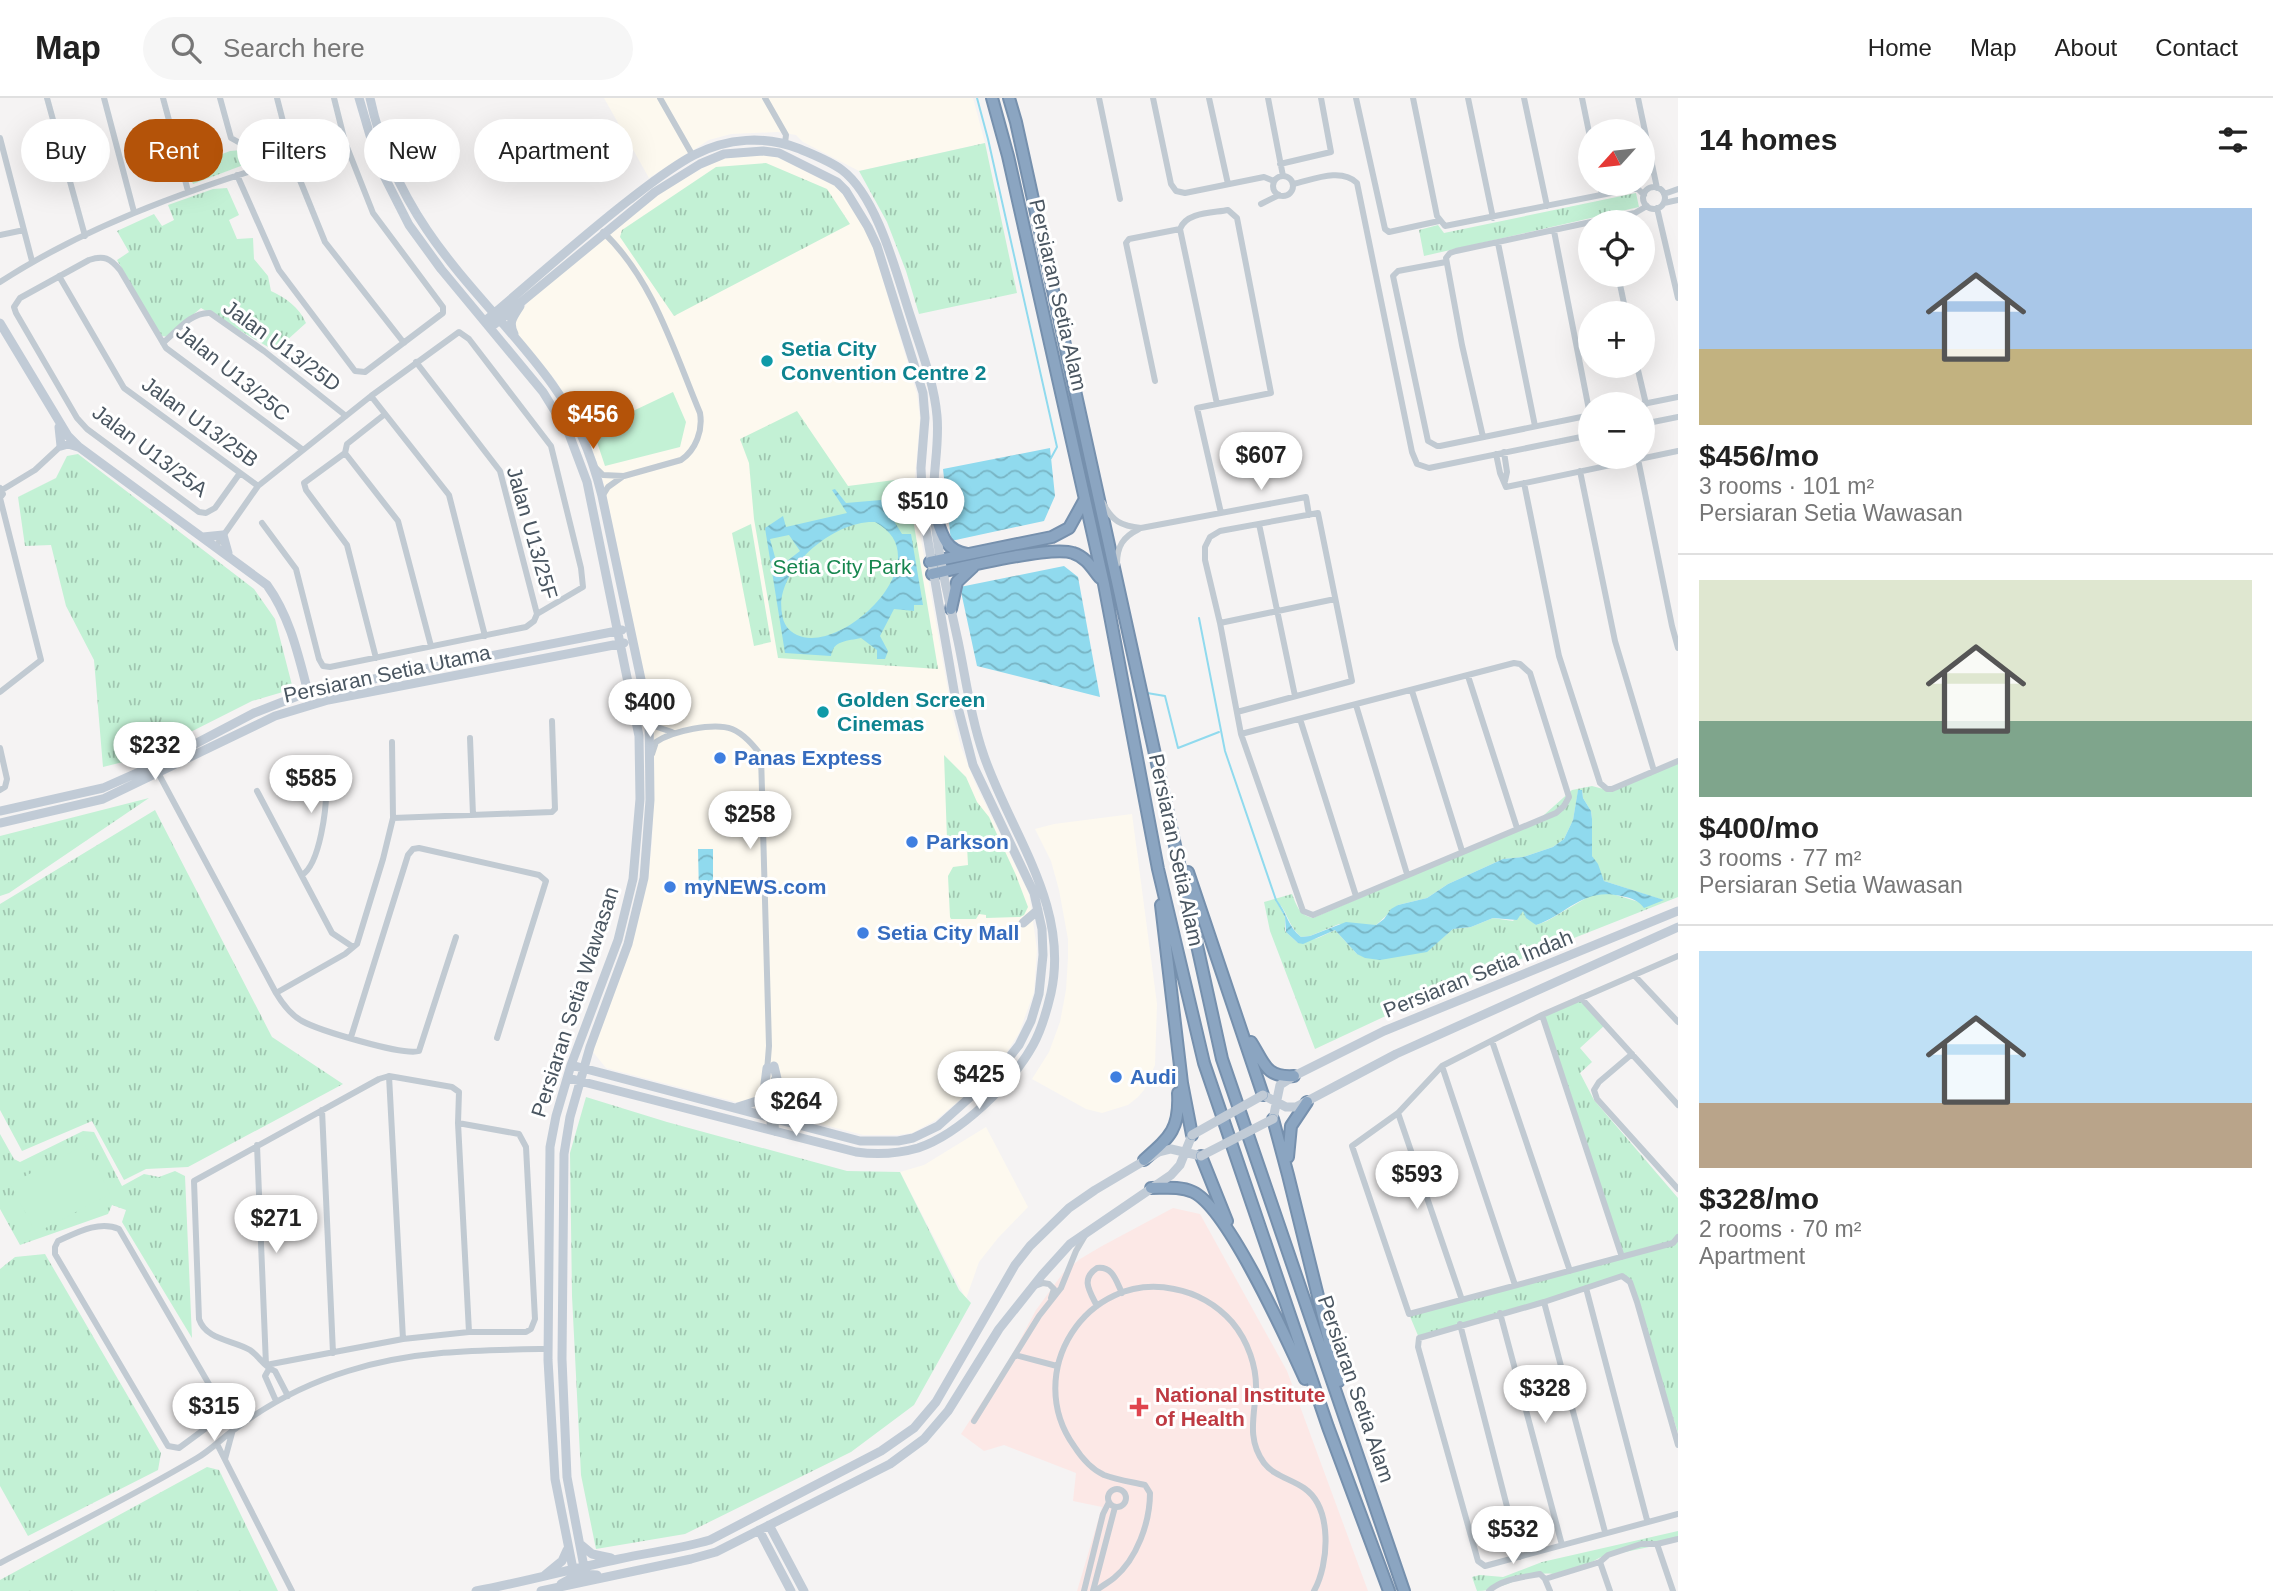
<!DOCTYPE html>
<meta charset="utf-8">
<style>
:root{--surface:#fff;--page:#f6f6f6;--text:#222;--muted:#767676;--line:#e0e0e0;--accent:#b45309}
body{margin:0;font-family:Helvetica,sans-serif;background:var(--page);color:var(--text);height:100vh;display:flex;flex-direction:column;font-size:26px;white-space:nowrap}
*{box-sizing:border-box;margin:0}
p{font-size:23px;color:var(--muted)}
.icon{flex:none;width:38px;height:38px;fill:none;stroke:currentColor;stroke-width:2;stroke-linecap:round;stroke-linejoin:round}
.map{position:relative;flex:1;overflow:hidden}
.sheet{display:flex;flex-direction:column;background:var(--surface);width:595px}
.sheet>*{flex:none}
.hud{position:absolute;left:21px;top:21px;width:665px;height:63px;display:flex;gap:14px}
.needle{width:46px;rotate:243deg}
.controls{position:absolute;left:1578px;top:21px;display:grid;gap:14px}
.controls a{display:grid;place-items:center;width:77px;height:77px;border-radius:50%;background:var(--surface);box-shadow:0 7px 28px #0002;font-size:35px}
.price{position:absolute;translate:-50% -60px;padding:0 16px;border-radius:24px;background:#fff;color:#222;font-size:23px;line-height:46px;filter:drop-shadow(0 2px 4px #0008)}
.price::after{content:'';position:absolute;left:50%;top:42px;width:21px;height:16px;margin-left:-10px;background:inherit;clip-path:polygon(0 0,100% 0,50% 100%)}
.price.active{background:var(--accent);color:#fff}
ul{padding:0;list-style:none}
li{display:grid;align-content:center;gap:14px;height:371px;padding:0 21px}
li+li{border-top:2px solid var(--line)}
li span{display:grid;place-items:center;height:217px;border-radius:0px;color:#555}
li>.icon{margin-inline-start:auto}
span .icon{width:126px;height:126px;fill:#fffc;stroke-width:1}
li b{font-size:30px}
h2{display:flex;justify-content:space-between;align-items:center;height:84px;padding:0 21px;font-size:30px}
.chip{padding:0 24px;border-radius:32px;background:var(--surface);box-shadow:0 7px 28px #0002;font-size:24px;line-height:63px}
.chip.active{background:var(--accent);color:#fff}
header{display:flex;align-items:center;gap:42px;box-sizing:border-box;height:98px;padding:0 35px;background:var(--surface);border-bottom:2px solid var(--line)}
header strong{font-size:33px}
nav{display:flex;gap:38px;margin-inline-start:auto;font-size:24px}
.search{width:490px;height:63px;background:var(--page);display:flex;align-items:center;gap:18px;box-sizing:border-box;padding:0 24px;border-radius:38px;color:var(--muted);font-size:26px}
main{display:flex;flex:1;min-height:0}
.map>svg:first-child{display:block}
</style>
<header>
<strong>Map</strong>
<div class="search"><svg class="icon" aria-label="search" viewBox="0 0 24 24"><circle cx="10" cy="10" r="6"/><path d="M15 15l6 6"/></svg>Search here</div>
<nav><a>Home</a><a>Map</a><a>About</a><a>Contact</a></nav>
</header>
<main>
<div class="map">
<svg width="1678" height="1493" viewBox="0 0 1678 1493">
<defs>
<pattern id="grass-tufts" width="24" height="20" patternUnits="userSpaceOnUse" patternTransform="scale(1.75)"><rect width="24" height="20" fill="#c3f1d5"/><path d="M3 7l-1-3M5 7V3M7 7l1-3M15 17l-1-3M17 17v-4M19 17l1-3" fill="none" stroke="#a0c6b0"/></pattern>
<pattern id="water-waves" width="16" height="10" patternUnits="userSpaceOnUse" patternTransform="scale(1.75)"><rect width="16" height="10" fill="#90daee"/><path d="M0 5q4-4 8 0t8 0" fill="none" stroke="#78b4c4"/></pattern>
</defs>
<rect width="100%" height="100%" fill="#f5f3f3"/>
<path fill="#fdf9ef" d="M604,0H973L985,45L859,73L803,44L796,37L778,34L731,36L709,42L649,80Z
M764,57L777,59L834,87L844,97L865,131L873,149L917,296L920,320L915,379L916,413L951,609L961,649L976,687L1029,796L1037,851L1034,894L1019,935L1007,954L976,988L936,1022L912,1035L897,1037H863L606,970L593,954L631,848L648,780L652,745L654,677L653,620L603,382L588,339L556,283L518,238L513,223L529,203L658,95L703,70L725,60Z
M1132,716L1157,906L1155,967L1144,992L1138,999L1128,1007L1102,1015L1086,1011L1032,981L1049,954L1060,924L1066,892L1068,860V841L1059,792L1051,763L1035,731L1054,726Z
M986,1029L1028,1109L998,1140L979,1164L966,1201L900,1074L924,1067Z"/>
<path fill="#fce8e6" d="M1173,1110L1200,1116L1287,1273L1368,1493H1077L1102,1409L1073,1403L1076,1375L1004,1347L984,1353L961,1336L1008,1264L1036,1212L1063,1175L1080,1161L1102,1148Z"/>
<path fill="url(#grass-tufts)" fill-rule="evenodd" d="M336,34L334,43L262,60L193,86L186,70L230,53L265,50L300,37Z
M985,45L1017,195L919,216L906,173L887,124L859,73Z
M766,65L827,91L850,126L674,218L620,139L622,132L716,69Z
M227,90L239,117L229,122L237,141L253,140L254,161L268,178L271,193C286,200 299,209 306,225L275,253L201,210L175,232L170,239L161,238L117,162L129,154L117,133L154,116L162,128L174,122L168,107L213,91Z
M1636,95L1639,109L1424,158L1419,132L1438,127L1444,135Z
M797,313L848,388L910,380L914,427L938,571L778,560L754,421L749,365L740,341Z
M78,356L254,491L275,521L293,591L252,603L139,660L103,669L94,562L66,508L51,447L25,448L18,399L56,380L67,358Z
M751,426L771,544L754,548L732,435Z
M944,657L966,679L977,704L989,719L1015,775L1028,809L1024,817L1020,819L986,820V817L979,816L976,821H951L950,819L948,778L953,769L968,767L967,748H952L947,741Z
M1678,664V799L1437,894L1315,951L1270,833L1264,804L1292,796C1297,808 1299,817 1313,820L1535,725L1572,692L1592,688L1607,692ZM1582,692L1583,700L1591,713L1592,721V758L1604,783L1663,802L1639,804L1606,794L1593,796L1547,823L1536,827L1523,812L1513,823L1493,820L1471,829L1453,831L1433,848L1357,856L1335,832L1318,840L1298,845L1285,833V819L1276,803C1287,811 1288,828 1301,839L1310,838L1339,826L1376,827L1398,807L1427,800L1448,786L1503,761L1523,759L1553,749L1564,741L1573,722L1578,693Z
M149,700L9,795L0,798V738Z
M155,712L272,939L343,986L188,1069L146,1071L124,1082L92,1023L22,1053L0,1012V806Z
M1581,900L1605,927L1580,950L1592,964L1580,975L1594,1002L1678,1100V1335L1630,1184L1622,1178L1419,1240L1409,1216L1621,1158L1542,917Z
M586,999L667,1024L847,1073L900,1074L959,1192L971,1205L914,1307L851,1354L685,1436L596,1451L581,1377L572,1198L570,1055Z
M83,1033L94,1034L122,1088L144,1076L159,1079L175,1073L185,1078L192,1240L122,1124L126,1112L112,1107L108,1116L20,1147L0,1111V1036L14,1061L20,1064Z
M45,1156L161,1355L158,1372L28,1438L0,1388V1171L15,1159Z
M207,1369L219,1372L278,1493H0V1482Z
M1678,1433V1443L1601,1459L1590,1465L1553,1476C1528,1472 1502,1493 1477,1493L1472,1479L1480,1477L1503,1479L1542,1464Z"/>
<path fill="#c3f1d5" d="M673,294L686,324L680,349L605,368L593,332Z
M85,1047L110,1096L36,1135L10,1086Z"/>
<path fill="url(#water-waves)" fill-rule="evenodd" d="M1050,350L1055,398L1044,423L951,443L943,371Z
M835,391L846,405L881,402L902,436H911L923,507H914V513L894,511L880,538L888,553L885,561H877V552L861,540C848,543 833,542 831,558L785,555L765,430L783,418L786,429L847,415L832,392ZM875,424C943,460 843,558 797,537C788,533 783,525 782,516C774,472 833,422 875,424ZM789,437L800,453L778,470L770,441Z
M1064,468L1078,479L1100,599L977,568L960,489Z
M1578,692H1582L1583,700L1591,713L1592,721V758L1598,766L1604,783L1664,802L1644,810C1638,802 1631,800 1621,798C1583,789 1568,816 1536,827L1526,820L1523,813L1517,822L1493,820L1471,829L1453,831L1427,854L1380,862L1365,860L1357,856L1335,832L1303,846L1298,845L1286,834L1285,819L1275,802H1277C1287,815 1288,829 1301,839L1310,838L1346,824L1376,827L1384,821L1391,811L1398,807L1427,800L1448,786L1503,761L1523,759L1553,749L1564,741L1573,722Z
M698,751H713V796H699Z"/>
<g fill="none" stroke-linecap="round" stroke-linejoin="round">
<path stroke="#90daee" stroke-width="2" d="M977,0L988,41L1057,349L1051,360
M1199,520L1225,653L1276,802
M1147,595L1165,598L1178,650L1219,634"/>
<g stroke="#7690ad" stroke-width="14">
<path id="highway" d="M992,0L1008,58L1104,486L1158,771L1204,965L1328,1329L1389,1493
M1009,0L1016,24L1222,961L1404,1493
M934,413C941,433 943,452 967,456
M930,464L1052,439L1069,430L1085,401
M932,476C959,470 1051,447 1073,455C1086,459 1092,470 1100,480
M951,511L957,484L973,469
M1188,774L1263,997
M1161,807L1182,985L1192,1037
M1251,944C1264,964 1265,980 1294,978
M1273,1021L1288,1077L1339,1283
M1201,1058L1227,1123
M1288,1059L1291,1028L1307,1004
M1144,1062C1170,1039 1180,1031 1178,995
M1151,1090C1165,1090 1180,1088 1193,1094C1228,1110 1287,1242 1305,1281"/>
</g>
<path stroke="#c1cad2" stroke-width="6" d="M47,0L85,138
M104,0L134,114
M163,0L188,93
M220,0L231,40L240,45L286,35L277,0
M334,0L345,44
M660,0L693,58
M765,0L786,37L785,45
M1099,0L1120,101
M1153,0L1171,86L1176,93L1185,95L1264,79L1274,83
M1209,0L1228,86
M1268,0L1283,78
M1356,0L1385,131L1389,134L1439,123
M1413,0L1437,118L1445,128L1631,91H1638L1644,97
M1468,0L1493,120
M1524,0L1547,108
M1582,0L1591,44
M1638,0L1657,90
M0,40L32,163
M291,60L325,144L404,245
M1280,66L1331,54L1321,0
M1273 88a10 10 0 1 1 20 0a10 10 0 1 1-20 0Z
M1293,86C1312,82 1341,69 1357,85L1412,354L1417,366L1429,370L1591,337
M1599,86L1602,96
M1643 100a11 11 0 1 1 22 0a11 11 0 1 1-22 0Z
M1664,96L1678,91
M1664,105L1678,102
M1261,106L1279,97
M1657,110L1678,200
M1591,124L1635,115L1647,108
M1554,133L1590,317
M0,137L24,132
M1498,145L1535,328
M1446,164L1398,173L1393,178L1428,343L1437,348H1440L1591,317
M1618,177L1626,215
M59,178L124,290L258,388
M0,184C105,116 226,80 345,44L373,115L443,209V215L365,274L355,273L279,172L237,77
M163,245C176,234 191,214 210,215L264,253L346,318
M416,264L500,373L537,516
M1637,268L1646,306
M1155,283L1126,145L1129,141L1180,131
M371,298L449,397L485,538
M1217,306L1180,131C1186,114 1213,115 1228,112L1237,120L1271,295L1197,310L1221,415
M1643,306L1678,299
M1643,326L1678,319
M1483,339L1462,247L1446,160L1450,155L1456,153L1591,124
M1504,354L1507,374L1505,383
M345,355L398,423L431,548
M1496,356L1500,375L1506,389L1678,353
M1638,361L1672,528L1678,550
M595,369L603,377L624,378L681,362C696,352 703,332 700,315C674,253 653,181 603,134
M1580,373L1615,543L1654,673
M240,375L215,410L206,415L199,414L87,331L77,320L16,215L14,209L20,200L89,162C104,157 110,160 120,172L166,250L303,352
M1524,385L1559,558L1600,685L1607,691H1612L1678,663
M0,390L3,396L0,400L41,562L0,594
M2,392L35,372L63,346
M603,397L608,389L622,379
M1103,405C1112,423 1121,428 1141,430L1306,399L1309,417
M1259,426L1295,598
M216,448L258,388L371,298L459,234L469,241L551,348L581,470L583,489L537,516L534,523L526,529L330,569L323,568L319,561L296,471L262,425
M1117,466C1117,448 1123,439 1139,431
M1220,525L1335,501
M376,560L347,447L306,392L304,385L345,355L347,346L385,316
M1468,578L1517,730
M1412,593L1462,753
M1356,607L1407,776
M1237,614L1352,583L1318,415L1220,433L1210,439L1205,449V462L1220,525L1241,636L1303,813L1313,817L1556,715L1564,708L1569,699L1530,575L1520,566L1514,565L1241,636
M650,620L654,628L672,634
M1300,621L1356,798
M470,640L473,717
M0,650L7,681L5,689L0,692
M652,656L656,644C672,633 714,624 732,631C744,636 753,647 761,657L769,948L767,973
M156,671L276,895C282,905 291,917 302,923C318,932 403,958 419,953L456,839
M257,693L332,835L353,849
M393,720L552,714L555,711L552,623
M302,777C320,766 327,709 326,688C325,679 321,670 319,661
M1678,858L1542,917L1442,968L1398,1015L1352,1048L1409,1216L1673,1145L1678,1139
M1634,877L1678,924
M276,895L345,856L357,846L383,761L393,720L392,644
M1581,900L1678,1007
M1542,917L1622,1159
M351,939L408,757L413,751L419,750L539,777L546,783L497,940
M1492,943L1570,1173
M1632,956L1599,984L1594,992L1597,1001L1678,1091
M1442,968L1515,1187
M389,978L403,1241
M774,981L776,1035
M768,991L770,1032
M322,1012L333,1255
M1398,1015L1462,1202
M257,1047L266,1267
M1035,1188L1043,1185L1049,1186L1054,1191L1051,1200
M1586,1190L1647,1422
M1544,1204L1605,1434
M1097,1208C1090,1194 1080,1181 1097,1170C1113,1168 1116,1183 1122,1195
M1500,1215L1562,1447
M1460,1226L1520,1459
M1015,1257L1057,1268
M266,1267L403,1241L469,1234H526L531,1231L535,1221L526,1049L519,1036L458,1025
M269,1271L265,1278L276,1303
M288,1298L275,1273C265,1270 259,1258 250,1252C233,1242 206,1242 199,1221L194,1083L379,981L389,978L452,989L459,994L458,1025L469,1234
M225,1316L179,1350L168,1348L55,1156V1149L58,1143C76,1135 99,1122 119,1131L235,1331
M974,1323L1039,1218L1061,1190L1076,1153L1086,1136
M217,1346L292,1493
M1678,1347L1637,1204L1630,1184L1622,1178L1544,1204L1419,1240L1418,1249L1478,1463L1485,1468L1678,1416
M225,1361L232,1335
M1108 1400a9 9 0 1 1 18 0a9 9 0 1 1-18 0Z
M1657,1446L1673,1493
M1600,1464L1610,1493
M0,1465C66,1431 133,1398 197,1360C211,1352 222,1340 235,1331C268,1306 309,1285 348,1273C416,1252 479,1252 548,1251
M1545,1481L1550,1493
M1084,1493L1103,1416L1109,1404
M1093,1493L1115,1409
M1096,1493C1101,1488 1108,1485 1114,1480C1137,1461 1150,1424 1150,1395L1145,1387C1132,1384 1117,1382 1104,1377C1091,1371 1081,1359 1074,1348C1022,1275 1086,1173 1174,1191C1196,1195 1217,1207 1232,1224C1248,1243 1257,1269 1256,1293C1254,1319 1247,1342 1264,1365C1274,1378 1291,1381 1304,1390C1333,1410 1329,1466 1314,1493
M1489,1493C1501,1481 1524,1479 1540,1476L1545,1481L1600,1464L1608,1457L1641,1446H1657L1678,1441"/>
<path stroke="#c1cbd6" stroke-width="9" d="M359,0L379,68L409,127L441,171L543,294L569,336L587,384L639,638L640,701L633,781L618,842L571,967L556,1018L550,1049L548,1262L555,1381L573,1471
M370,0C380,47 400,92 427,132C464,187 514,233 552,286C577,320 592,358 602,398L649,619L650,702L644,780L628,846L590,949L570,1019L564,1056L562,1261L567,1379L584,1469
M485,223C534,182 580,140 629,102C650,86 671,69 694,57C727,40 765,37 800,51C814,57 830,63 842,72C878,99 897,178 911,220C921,252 934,284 937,318C940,349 931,381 934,412C937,455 949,501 958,543C966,581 971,621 984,658C1011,736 1070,808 1051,895C1047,912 1042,931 1033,947C1012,985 960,1036 918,1050C897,1056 877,1057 856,1054L568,980
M0,225L68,338L79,349L267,487C290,519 298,556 308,594
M491,229L655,94L700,66L724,56L763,53L779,55L837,84L846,93L868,129L877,148L923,295L925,320L921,370L923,414L955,598L973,667L1034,795L1042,831L1043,857L1039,896L1031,923L1019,947L997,975L938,1028L913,1040L898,1043H860L571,967
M514,236C508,224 513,219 520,208
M59,329L61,348L68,346L78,349
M203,439L223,437L228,455
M0,713L103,690L155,667L254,615L308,594L622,532
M0,725L103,701L275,618L328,602L624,545
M1023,825L1038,812
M774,968L784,1010L800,1024
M1263,997L1286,1009H1296L1396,956L1678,829
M738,1009L763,1001L767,970
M1273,1021L1280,987L1294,978L1384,933L1678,813
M769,1427L804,1493
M759,1432L791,1493
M580,1446L592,1456L611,1460
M545,1477L562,1463L567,1452
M561,1486L579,1476L597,1477
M476,1493C524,1484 571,1471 619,1461C650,1454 680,1451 710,1442L881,1353L914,1330L936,1304L1015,1167L1030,1148L1069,1110L1095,1092L1159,1054L1171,1051L1201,1058
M541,1493L691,1461L716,1454L890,1366L924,1341L948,1313L999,1231L1042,1177L1070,1146L1171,1077L1180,1067L1192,1037"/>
<use href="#highway" stroke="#8ba5c1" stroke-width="10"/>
<path stroke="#c1cbd6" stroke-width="9" d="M1192,1037L1263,997
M1201,1058L1273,1021"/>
</g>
<g fill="#0f9aa8" stroke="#fff" stroke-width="2.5">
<circle cx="767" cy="263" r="7"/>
<circle cx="823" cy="614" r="7"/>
</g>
<g fill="#3f7fe0" stroke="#fff" stroke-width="2.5">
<circle cx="720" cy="660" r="7"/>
<circle cx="912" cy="744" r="7"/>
<circle cx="670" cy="789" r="7"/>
<circle cx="863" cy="835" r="7"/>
<circle cx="1116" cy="979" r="7"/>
</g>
<path fill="#e0444e" stroke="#fff" stroke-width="2.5" d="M1135.5 1298.5h7v7h7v7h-7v7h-7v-7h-7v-7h7z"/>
<g text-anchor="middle" stroke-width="6" stroke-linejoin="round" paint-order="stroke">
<g font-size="21" fill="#4a5661" stroke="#fff">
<text transform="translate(1058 197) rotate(77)" y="7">Persiaran Setia Alam</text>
<text transform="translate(282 248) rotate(36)" y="7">Jalan U13/25D</text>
<text transform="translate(233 275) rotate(39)" y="7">Jalan U13/25C</text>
<text transform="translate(200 324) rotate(36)" y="7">Jalan U13/25B</text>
<text transform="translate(150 353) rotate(37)" y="7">Jalan U13/25A</text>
<text transform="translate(532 435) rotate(74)" y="7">Jalan U13/25F</text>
<text transform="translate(387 576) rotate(-12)" y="7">Persiaran Setia Utama</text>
<text transform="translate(1176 752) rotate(78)" y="7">Persiaran Setia Alam</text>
<text transform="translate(1478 876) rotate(-22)" y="7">Persiaran Setia Indah</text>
<text transform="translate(575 904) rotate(-72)" y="7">Persiaran Setia Wawasan</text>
<text transform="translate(1356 1291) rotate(71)" y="7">Persiaran Setia Alam</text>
</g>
<g font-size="21" font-weight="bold" fill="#0d838f" stroke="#fff" text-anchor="start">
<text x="781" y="258">Setia City<tspan x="781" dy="24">Convention Centre 2</tspan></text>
<text x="837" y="609">Golden Screen<tspan x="837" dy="24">Cinemas</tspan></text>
</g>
<g font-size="21" fill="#17864f" stroke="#fff">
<text x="842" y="476">Setia City Park</text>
</g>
<g font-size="21" font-weight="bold" fill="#366cbe" stroke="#fff" text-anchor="start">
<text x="734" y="667">Panas Exptess</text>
<text x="926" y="751">Parkson</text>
<text x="684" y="796">myNEWS.com</text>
<text x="877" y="842">Setia City Mall</text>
<text x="1130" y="986">Audi</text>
</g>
<g font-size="21" font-weight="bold" fill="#be3a42" stroke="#fff" text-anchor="start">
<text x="1155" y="1304">National Institute<tspan x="1155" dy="24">of Health</tspan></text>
</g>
</g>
</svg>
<div class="controls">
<a><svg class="needle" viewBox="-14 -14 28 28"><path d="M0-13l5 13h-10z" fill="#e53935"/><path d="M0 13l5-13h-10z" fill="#767676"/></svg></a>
<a><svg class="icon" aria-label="locate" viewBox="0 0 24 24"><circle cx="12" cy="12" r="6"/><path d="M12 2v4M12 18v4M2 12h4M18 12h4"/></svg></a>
<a>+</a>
<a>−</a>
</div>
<b class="price active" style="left:593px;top:353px">$456</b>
<b class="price" style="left:1261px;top:394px">$607</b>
<b class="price" style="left:923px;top:440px">$510</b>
<b class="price" style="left:650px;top:641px">$400</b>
<b class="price" style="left:155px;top:684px">$232</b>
<b class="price" style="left:311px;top:717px">$585</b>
<b class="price" style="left:750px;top:753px">$258</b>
<b class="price" style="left:979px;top:1013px">$425</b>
<b class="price" style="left:796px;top:1040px">$264</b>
<b class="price" style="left:1417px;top:1113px">$593</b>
<b class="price" style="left:276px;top:1157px">$271</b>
<b class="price" style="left:1545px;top:1327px">$328</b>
<b class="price" style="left:214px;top:1345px">$315</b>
<b class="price" style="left:1513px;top:1468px">$532</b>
<div class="hud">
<a class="chip">Buy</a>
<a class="chip active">Rent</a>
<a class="chip">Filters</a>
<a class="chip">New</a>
<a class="chip">Apartment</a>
</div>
</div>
<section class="sheet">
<h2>14 homes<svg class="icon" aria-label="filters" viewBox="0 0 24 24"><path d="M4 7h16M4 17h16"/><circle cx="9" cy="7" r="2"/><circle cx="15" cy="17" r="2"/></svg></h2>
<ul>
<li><span style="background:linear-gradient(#a9c7e8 65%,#c2b280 0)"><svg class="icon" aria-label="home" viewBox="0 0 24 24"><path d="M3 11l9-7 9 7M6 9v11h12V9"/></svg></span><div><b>$456/mo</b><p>3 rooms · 101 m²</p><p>Persiaran Setia Wawasan</p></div></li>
<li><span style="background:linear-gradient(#dfe7d0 65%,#7fa58c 0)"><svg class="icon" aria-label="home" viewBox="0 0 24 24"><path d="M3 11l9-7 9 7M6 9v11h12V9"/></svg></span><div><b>$400/mo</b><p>3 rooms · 77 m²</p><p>Persiaran Setia Wawasan</p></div></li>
<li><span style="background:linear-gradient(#bfe0f5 70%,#b9a48a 0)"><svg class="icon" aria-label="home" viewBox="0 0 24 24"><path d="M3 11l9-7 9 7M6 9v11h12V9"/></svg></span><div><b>$328/mo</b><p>2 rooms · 70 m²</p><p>Apartment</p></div></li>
</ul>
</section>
</main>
